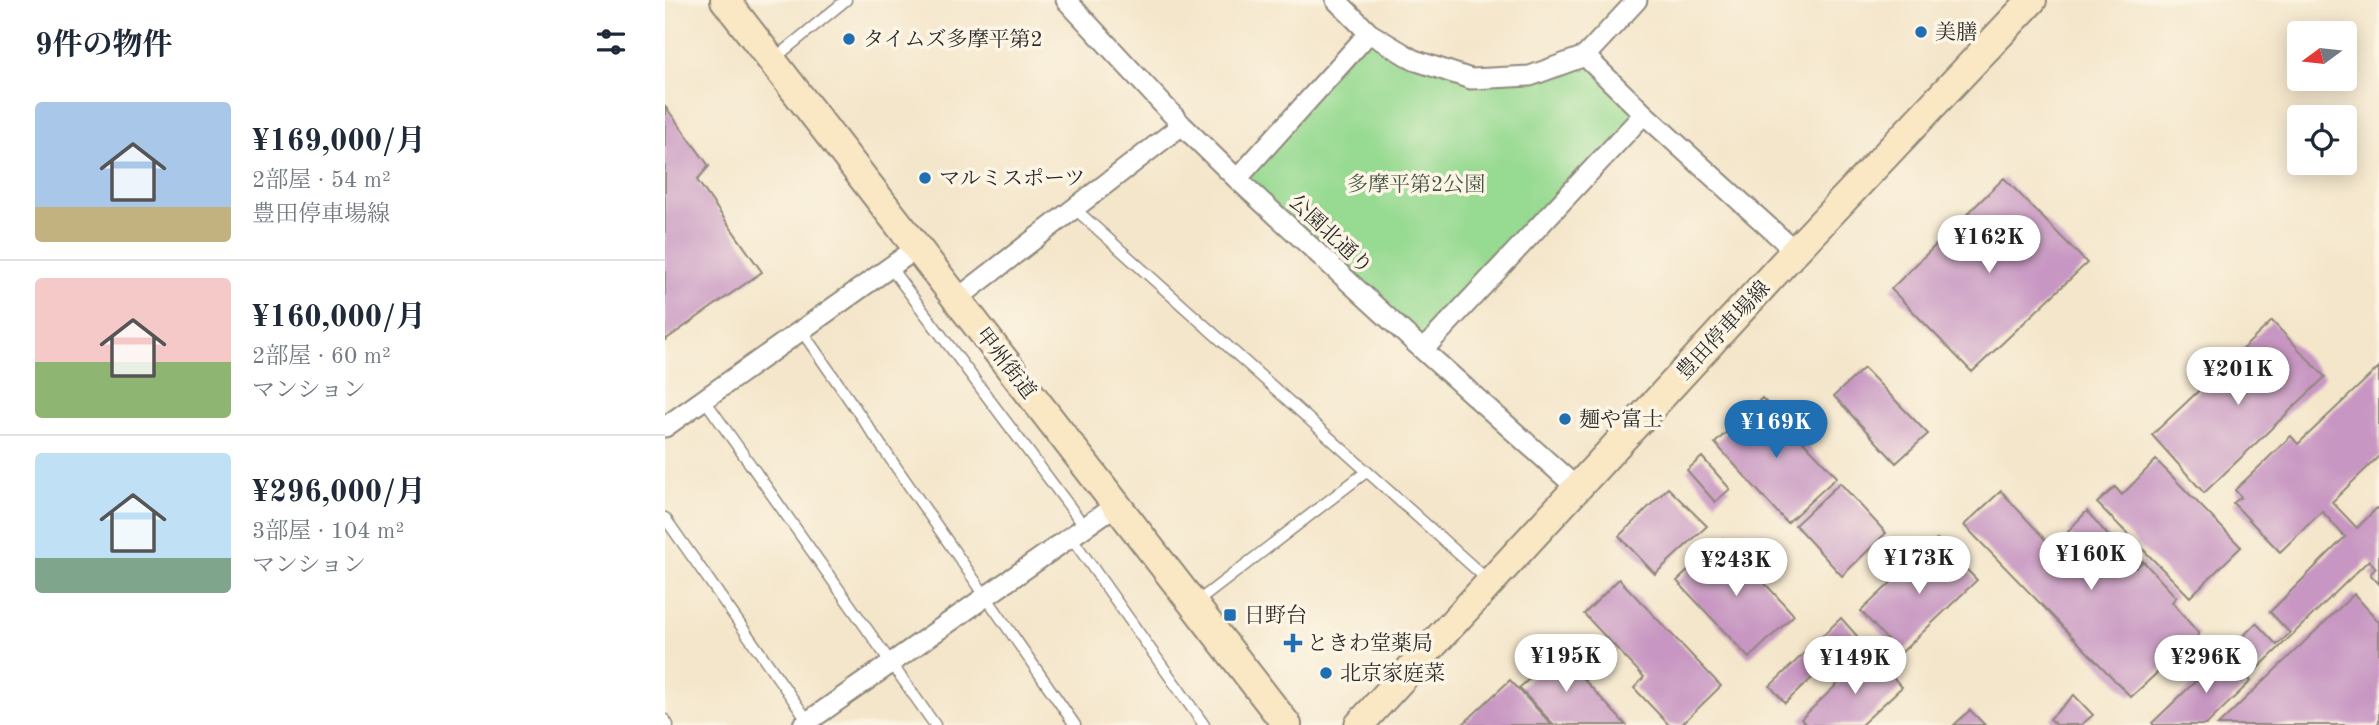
<!DOCTYPE html>
<html lang="ja">
<meta charset="utf-8">
<style>
:root{--surface:#fff;--page:#f6f6f7;--text:#1f2937;--muted:#747a83;--line:#e0e1e3;--accent:#1f6fb2}
body{margin:0;font-family:"Old Standard TT","Noto Serif JP",serif;background:var(--page);color:var(--text);height:100vh;display:flex;flex-direction:column;font-size:26px;white-space:nowrap}
*{box-sizing:border-box;margin:0}
p{font-size:23px;color:var(--muted)}
.icon{flex:none;width:38px;height:38px;fill:none;stroke:currentColor;stroke-width:2;stroke-linecap:round;stroke-linejoin:round}
.map{position:relative;flex:1;overflow:hidden}
.sheet{display:flex;flex-direction:column;background:var(--surface);width:665px}
.sheet>*{flex:none}
.needle{width:46px;rotate:255deg}
.fabs{position:absolute;left:1622px;top:21px;display:grid;gap:14px}
.fabs a{display:grid;place-items:center;width:70px;height:70px;border-radius:7px;background:var(--surface);box-shadow:0 4px 18px #0003;font-size:35px}
.price{position:absolute;translate:-50% -60px;padding:0 16px;border-radius:24px;background:#fff;color:#222;font-size:23px;line-height:46px;filter:drop-shadow(0 2px 4px #0008)}
.price::after{content:'';position:absolute;left:50%;top:42px;width:21px;height:16px;margin-left:-10px;background:inherit;clip-path:polygon(0 0,100% 0,50% 100%)}
.price.current{background:var(--accent);color:#fff}
ul{padding:0;list-style:none}
li{display:flex;align-items:center;gap:21px;height:175px;padding:0 35px}
li+li{border-top:2px solid var(--line)}
li span{display:grid;place-items:center;flex:none;width:196px;height:140px;border-radius:7px;color:#555}
li>.icon{margin-inline-start:auto}
span .icon{width:84px;height:84px;fill:#fffc;stroke-width:1}
li b{font-size:30px}
h2{display:flex;justify-content:space-between;align-items:center;height:84px;padding:0 35px;font-size:30px}
main{display:flex;flex:1;min-height:0}
.map>svg:first-child{display:block}
</style>
<main>
<section class="sheet">
<h2>9件の物件<svg class="icon" aria-label="filters" viewBox="0 0 24 24"><path d="M4 7h16M4 17h16"/><circle cx="9" cy="7" r="2"/><circle cx="15" cy="17" r="2"/></svg></h2>
<ul>
<li><span style="background:linear-gradient(#a9c7e8 75%,#c2b280 0)"><svg class="icon" aria-label="home" viewBox="0 0 24 24"><path d="M3 11l9-7 9 7M6 9v11h12V9"/></svg></span><div><b>¥169,000/月</b><p>2部屋 · 54 m²</p><p>豊田停車場線</p></div></li>
<li><span style="background:linear-gradient(#f6c9c9 60%,#8fb573 0)"><svg class="icon" aria-label="home" viewBox="0 0 24 24"><path d="M3 11l9-7 9 7M6 9v11h12V9"/></svg></span><div><b>¥160,000/月</b><p>2部屋 · 60 m²</p><p>マンション</p></div></li>
<li><span style="background:linear-gradient(#bfe0f5 75%,#7fa58c 0)"><svg class="icon" aria-label="home" viewBox="0 0 24 24"><path d="M3 11l9-7 9 7M6 9v11h12V9"/></svg></span><div><b>¥296,000/月</b><p>3部屋 · 104 m²</p><p>マンション</p></div></li>
</ul>
</section>
<div class="map">
<svg width="1714" height="725" viewBox="0 0 1714 725">
<rect width="100%" height="100%" fill="#fcf5e5"/>
<filter id="ink" filterUnits="userSpaceOnUse"><feTurbulence type="fractalNoise" baseFrequency=".0143" numOctaves="2"/><feDisplacementMap in="SourceGraphic" scale="14" xChannelSelector="R" yChannelSelector="G"/><feConvolveMatrix kernelMatrix="1 2 1 2 8 2 1 2 1" color-interpolation-filters="sRGB"/></filter>
<filter id="wash" filterUnits="userSpaceOnUse"><feTurbulence type="fractalNoise" baseFrequency=".00686" numOctaves="4" result="noise"/><feDisplacementMap in="SourceGraphic" scale="28" xChannelSelector="R" yChannelSelector="G"/><feGaussianBlur stdDeviation="1.57" result="paint"/><feColorMatrix in="noise" values="0 0 0 0 0 0 0 0 0 0 0 0 0 0 0 0 0 1.4 0 .05"/><feComposite in="paint" operator="in"/></filter>
<g filter="url(#wash)">
<rect width="100%" height="100%" fill="#f4e6cb"/>
<path fill="#97da92" stroke="#61825e" stroke-width="2" d="M704,33L806,79L920,56L979,114L758,350L572,179Z"/>
<g id="blocks">
<path fill="#c796c2" d="M0,106L44,166L32,180L97,272L0,340Z
M1339,178L1422,263L1307,372L1226,289Z
M1607,321L1660,377L1539,493L1487,435Z
M1714,367V456L1667,502L1692,528L1712,508L1714,510V584L1705,574L1711,568L1704,560L1586,675L1564,651L1591,623L1612,645L1625,633L1605,612L1680,537L1657,511L1615,552L1568,503L1576,497L1570,490L1626,436L1633,444Z
M1199,368L1263,434L1231,463L1169,396Z
M1097,398L1172,477L1122,523L1050,443Z
M1037,457L1065,489L1050,502L1022,470Z
M1491,460L1576,547L1525,597L1432,503L1450,487L1457,495Z
M1175,483L1221,533L1177,576L1130,525Z
M1003,488L1042,526L990,574L954,536Z
M1336,491L1397,558L1412,543L1403,531L1422,511L1471,568L1478,561L1511,597L1507,602L1534,634L1466,697L1299,525Z
M1058,538L1129,615L1084,658L1012,581Z
M1272,539L1312,580L1235,654L1196,611Z
M954,579L1056,686L1016,725H1004L969,688L979,677L919,614Z
M1689,594L1714,622V723L1712,725H1553Z
M1176,618L1192,636L1120,703L1105,686Z
M887,645L961,725H889L854,688L871,673L864,667Z
M1205,653L1237,687L1196,725H1141L1136,719Z
M1560,653L1586,681L1541,725H1489L1487,723Z
M845,680L887,725H797Z
M1409,695L1428,715L1416,725H1391L1385,719Z
M1305,710L1320,725H1289Z"/>
</g>
</g>
<g filter="url(#ink)">
<use href="#blocks" fill-opacity="0" stroke="#90887b" stroke-width="2"/>
<g fill="none" stroke-linecap="round" stroke-linejoin="round">
<g stroke="#90887b" stroke-width="13">
<path id="lane" d="M110,58L181,0
M409,208L825,582
M225,267L420,527
M136,330L410,725
M39,399L270,725
M0,518L144,722
M406,537L539,725
M532,602L701,472
M0,720L3,725"/>
</g>
<g stroke="#90887b" stroke-width="23">
<path id="street" d="M401,0L517,125L572,179L758,350L912,488
M671,0L704,33L749,60L806,79L865,76L920,56L972,0
M920,56L979,114L1130,251
M572,179L704,33
M292,299L517,125
M758,350L979,114
M0,427L252,248
M138,725L451,505"/>
</g>
<g stroke="#90887b" stroke-width="32">
<path id="secondary" d="M60,0L622,725
M694,725L1130,251L1367,0"/>
</g>
<use href="#lane" stroke="#fff" stroke-width="10"/>
<use href="#street" stroke="#fff" stroke-width="19"/>
<use href="#secondary" stroke="#fae7c3" stroke-width="28"/>
</g>
</g>
<g fill="#1f6fb2" stroke="#fcf5e5" stroke-width="2.5">
<circle cx="1256" cy="32" r="7"/>
<circle cx="184" cy="39" r="7"/>
<circle cx="260" cy="178" r="7"/>
<circle cx="900" cy="419" r="7"/>
<rect x="558" y="608" width="14" height="14" rx="3.5"/>
<path d="M624.5 632.5h7v7h7v7h-7v7h-7v-7h-7v-7h7z"/>
<circle cx="661" cy="673" r="7"/>
</g>
<g text-anchor="middle" stroke-width="7" stroke-linejoin="round" paint-order="stroke">
<g font-size="21" fill="#2b2b2b" stroke="#fcf5e5" text-anchor="start">
<text x="1270" y="39">美膳</text>
<text x="198" y="46">タイムズ多摩平第2</text>
<text x="274" y="185">マルミスポーツ</text>
<text x="914" y="426">麺や富士</text>
<text x="579" y="622">日野台</text>
<text x="642" y="650">ときわ堂薬局</text>
<text x="675" y="680">北京家庭菜</text>
</g>
<g font-size="21" fill="#465745" stroke="#fcf5e5">
<text x="751" y="191">多摩平第2公園</text>
</g>
<g font-size="21" fill="#2b2b2b" stroke="#fcf5e5">
<text transform="translate(666 234) rotate(43)" y="7">公園北通り</text>
<text transform="translate(1058 330) rotate(-47)" y="7">豊田停車場線</text>
<text transform="translate(341 363) rotate(52)" y="7">甲州街道</text>
</g>
</g>
</svg>
<div class="fabs">
<a><svg class="needle" viewBox="-14 -14 28 28"><path d="M0-13l5 13h-10z" fill="#e53935"/><path d="M0 13l5-13h-10z" fill="#747a83"/></svg></a>
<a><svg class="icon" aria-label="locate" viewBox="0 0 24 24"><circle cx="12" cy="12" r="6"/><path d="M12 2v4M12 18v4M2 12h4M18 12h4"/></svg></a>
</div>
<b class="price" style="left:1324px;top:275px">¥162K</b>
<b class="price" style="left:1573px;top:407px">¥201K</b>
<b class="price current" style="left:1111px;top:460px">¥169K</b>
<b class="price" style="left:1426px;top:592px">¥160K</b>
<b class="price" style="left:1254px;top:596px">¥173K</b>
<b class="price" style="left:1071px;top:598px">¥243K</b>
<b class="price" style="left:901px;top:694px">¥195K</b>
<b class="price" style="left:1541px;top:695px">¥296K</b>
<b class="price" style="left:1190px;top:696px">¥149K</b>
</div>
</main>
